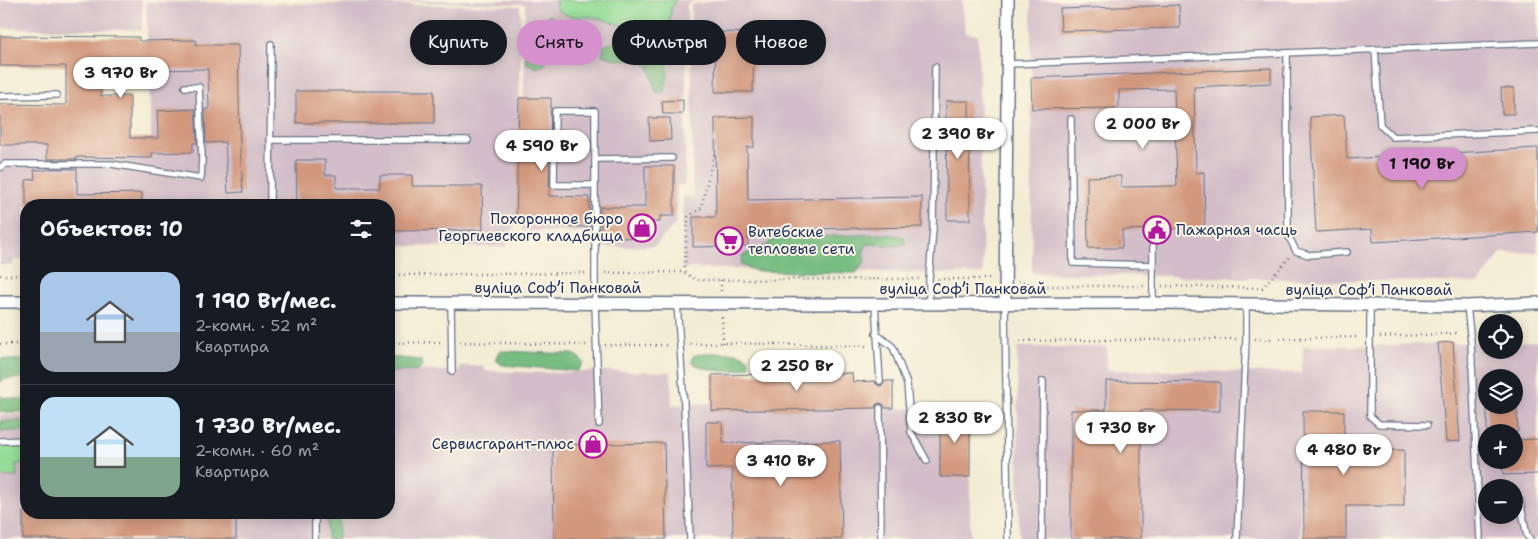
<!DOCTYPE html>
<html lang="ru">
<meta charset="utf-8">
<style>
:root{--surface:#171b24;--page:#20242c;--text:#f1f3f6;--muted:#9ea1a6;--line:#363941;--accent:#d690ce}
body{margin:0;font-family:"Shantell Sans",sans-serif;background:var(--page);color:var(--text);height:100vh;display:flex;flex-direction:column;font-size:19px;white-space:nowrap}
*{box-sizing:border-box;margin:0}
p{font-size:16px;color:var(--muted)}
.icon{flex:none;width:28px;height:28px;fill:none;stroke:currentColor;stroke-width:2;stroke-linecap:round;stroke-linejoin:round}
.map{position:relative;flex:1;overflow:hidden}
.drawer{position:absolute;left:20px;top:199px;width:375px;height:320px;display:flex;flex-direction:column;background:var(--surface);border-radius:20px;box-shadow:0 2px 12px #0003}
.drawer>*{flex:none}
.guide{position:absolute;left:410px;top:20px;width:475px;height:45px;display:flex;gap:10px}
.buttons{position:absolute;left:1478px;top:314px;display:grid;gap:10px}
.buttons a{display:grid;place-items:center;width:45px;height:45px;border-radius:50%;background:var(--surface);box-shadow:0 2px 12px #0003;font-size:25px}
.price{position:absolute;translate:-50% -42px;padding:0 11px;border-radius:18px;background:#fff;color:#222;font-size:16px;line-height:32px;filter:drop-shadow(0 1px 2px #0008)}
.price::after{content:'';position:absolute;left:50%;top:30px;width:15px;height:11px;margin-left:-8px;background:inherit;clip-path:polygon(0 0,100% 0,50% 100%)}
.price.active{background:var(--accent);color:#111}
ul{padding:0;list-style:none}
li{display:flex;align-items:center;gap:15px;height:125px;padding:0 20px}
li+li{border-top:1px solid var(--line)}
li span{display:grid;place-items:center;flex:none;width:140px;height:100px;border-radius:15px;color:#555}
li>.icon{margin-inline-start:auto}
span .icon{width:60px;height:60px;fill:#fffc;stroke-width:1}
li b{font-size:21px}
h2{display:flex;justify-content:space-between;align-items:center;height:60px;padding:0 20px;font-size:21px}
.chip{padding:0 18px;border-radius:22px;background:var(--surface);box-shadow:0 2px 12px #0003;font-size:18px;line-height:45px}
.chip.active{background:var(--accent);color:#111}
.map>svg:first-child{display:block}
</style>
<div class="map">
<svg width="1538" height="539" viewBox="0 0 1538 539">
<rect width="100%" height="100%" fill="#fcf5e5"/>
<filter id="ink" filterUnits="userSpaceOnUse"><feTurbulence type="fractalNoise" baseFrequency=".02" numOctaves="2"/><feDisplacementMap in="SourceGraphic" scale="10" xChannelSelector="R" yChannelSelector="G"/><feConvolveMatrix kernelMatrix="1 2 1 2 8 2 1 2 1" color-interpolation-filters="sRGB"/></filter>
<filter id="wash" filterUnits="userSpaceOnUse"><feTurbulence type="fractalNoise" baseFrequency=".0096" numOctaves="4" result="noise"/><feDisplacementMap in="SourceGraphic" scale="20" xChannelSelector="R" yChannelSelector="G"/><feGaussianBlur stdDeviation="1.12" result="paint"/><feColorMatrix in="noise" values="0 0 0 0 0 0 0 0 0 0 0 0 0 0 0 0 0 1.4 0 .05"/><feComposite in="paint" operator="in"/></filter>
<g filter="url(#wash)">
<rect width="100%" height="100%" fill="#f3ecd4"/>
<path fill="#d2bdc8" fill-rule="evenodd" d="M0,0H142V30L0,28Z
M334,0H697L687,3L685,185H677L676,223L655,246L606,247L584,232L522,231L525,4Z
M717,0H962L965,33L978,35L983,274L683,268V197L693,196L691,5Z
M1031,0H1538V252L1501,253L1479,283L1032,273Z
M146,2L520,6L521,43L516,222L506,247L389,246V205H26V260H14L13,265H0V145H47V157L152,158Z
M1538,341V539H1302V469L1300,539H1019L1017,347H1107V370L1302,373L1303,346H1371L1486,342V350H1514V342ZM1486,378H1514V405H1486ZM1486,432H1514V460H1486ZM1486,488H1514V515H1486Z
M460,366H484L485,371L554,373L598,371L671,372L672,405L712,403V375L852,373L853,382L893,381L894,408L970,412V539H0V415H26V512H389V370L459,371Z"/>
<path fill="#94dc97" stroke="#58867a" d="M556,0H676L671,8L669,25L663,33C638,36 622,24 599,18C582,14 571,22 556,8Z
M2,446H26V463L16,464L17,477L0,476V447Z"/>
<path fill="#77bc80" stroke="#49766f" d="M550,15L559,23V31L550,42L545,65L536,68L525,62C525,49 529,31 540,22C543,19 547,17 550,15Z
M618,42C627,43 640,43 649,46C671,54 671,74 663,92H656L649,66L634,59L619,60L602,55L604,45Z
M889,234L904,237L905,244C894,248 880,244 867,244L863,253L865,261L856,273L756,271L741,265L742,256L767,245L775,238Z
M500,351L574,354L584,362L578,371L502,365L495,359Z
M705,353H738L748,358L750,366C733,375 709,371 692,363L693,356Z
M389,357L421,360L422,367L415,371L389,372Z
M0,359L22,360L26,363V373L21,378L4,379L0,383Z
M0,395L1,397L26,400V412H0Z
M0,421H26V431H0Z
M327,513H339L338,539H327Z"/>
<g id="blocks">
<path fill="#d2987e" d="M1179,5L1180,28L1061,31L1060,9Z
M716,32L754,33L753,92H715Z
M0,36L139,37V41L196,40V45H238L240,148L243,192L228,193L225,142L206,143L205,109H209L208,69L155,70V67L101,66V96H130V138H158L157,111L195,109L197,143H193V152L152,153V158L77,157V159H47V145H0V104L66,105V66H0Z
M1271,68V83L1194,87L1196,173L1204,172L1205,228L1122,230V248H1088L1087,177L1121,176V187L1177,186L1174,89L1119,90V108L1032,109L1031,78Z
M1501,88H1514V114H1502Z
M296,91H434V123H296Z
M519,98H551L549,196L589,197L590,227L547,226V223L516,222Z
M683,100V114H663L662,101Z
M946,101H969L970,220H947Z
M1344,115L1347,159L1538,148V232L1373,242L1372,229L1316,232L1310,117Z
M754,117V147H747L748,200L922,197V227L748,230V246L693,247V217H716L715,118Z
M649,118H670L671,140L650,141Z
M296,160H325V175H336V188H380V175H412V186H482L483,230L389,231V205H297Z
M645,166H674V216H660V222H652V227H646L645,232H641V238L601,237L600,207H645Z
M47,169H77V194L142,193V205H26V180L35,179L34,170H47Z
M1453,342L1460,441L1446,442L1438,343Z
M852,373L853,382L875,381L876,384L880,386L883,385L885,381H893V408H885L883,404L879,403L876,405L875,408L712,411V375Z
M1106,381L1220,382V411L1141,410V539H1071V410H1106Z
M1487,405H1517L1518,432H1487Z
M1303,411H1344V450H1404V506H1346V539H1304Z
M940,412H970V477H940Z
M706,422H722L723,443L840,441L842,539H733L732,468L706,469Z
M1538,439V474L1503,475L1502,460H1514V440Z
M664,443L666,539H554L553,445Z
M23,512H236V539H23Z"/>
</g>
</g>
<g filter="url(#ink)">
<use href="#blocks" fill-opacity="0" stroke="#677187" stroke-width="1"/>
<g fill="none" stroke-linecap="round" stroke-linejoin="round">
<g stroke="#677187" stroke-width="8">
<path id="service" d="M1375,49L1380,125L1393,137L1538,131
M1287,53L1288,235L1296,251L1309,255L1347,252
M1008,64L1538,43
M0,96L57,95
M1071,119L1073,263L1153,265V303
M270,140H468
M595,159L672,158
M0,168L5,164H111L201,178L202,158L199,87H185
M595,185H554L555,111H595V303L599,424
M270,205L271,44
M1153,237V265
M451,303L452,371
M677,303L684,405L690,539
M929,303V279L933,229L935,67
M1005,303L1008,539
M875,304L880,381
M1370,305V416L1379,424L1427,425
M1467,306L1471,342L1480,539
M876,334L893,347L907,384L911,432L927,461
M880,408L881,539
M0,441L26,440
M1520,501L1527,536L1530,539
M315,512V539
M1042,539L1043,381
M1237,539L1246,339V304"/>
</g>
<g stroke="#677187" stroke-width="14">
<path id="minor" d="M0,302H26
M389,303L875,304L1153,303L1467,306L1538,303
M1005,303L1008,0"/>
</g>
<path stroke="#677187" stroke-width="2.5" stroke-dasharray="1 4" stroke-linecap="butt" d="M684,272L688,217L701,208L715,150
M605,273L684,272L696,280L920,279
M0,275H26
M389,275L585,273
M938,279H993
M721,280V291
M1018,281L1039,286H1144
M1162,286L1262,288L1290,257
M722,317L723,343
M1380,337L1459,333
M1255,339L1359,337
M1015,341L1237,339
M460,342L587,345
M389,343L442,342
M0,344H26
M690,344L723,343L867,346
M605,345H670"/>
<use href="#service" stroke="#fff" stroke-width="5.5"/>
<use href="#minor" stroke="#fff" stroke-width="11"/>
</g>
</g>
<defs>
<g id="shop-ring" transform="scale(1.4375)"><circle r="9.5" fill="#fcf5e5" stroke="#b5179e" stroke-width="1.5"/><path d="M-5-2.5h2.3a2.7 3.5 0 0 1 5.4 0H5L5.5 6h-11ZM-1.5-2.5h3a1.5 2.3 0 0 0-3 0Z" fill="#b5179e"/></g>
<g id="civic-ring" transform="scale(1.4375)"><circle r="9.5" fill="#fcf5e5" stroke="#b5179e" stroke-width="1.5"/><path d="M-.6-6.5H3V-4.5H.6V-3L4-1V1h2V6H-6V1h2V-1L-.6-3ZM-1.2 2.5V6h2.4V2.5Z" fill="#b5179e"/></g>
<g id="supermarket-ring" transform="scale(1.4375)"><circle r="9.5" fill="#fcf5e5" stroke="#b5179e" stroke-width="1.5"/><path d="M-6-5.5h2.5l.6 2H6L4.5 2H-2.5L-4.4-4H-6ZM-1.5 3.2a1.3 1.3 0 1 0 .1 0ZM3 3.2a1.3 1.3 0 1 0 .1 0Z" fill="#b5179e"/></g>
</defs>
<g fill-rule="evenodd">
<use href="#shop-ring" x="642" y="228"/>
<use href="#civic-ring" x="1157" y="230"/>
<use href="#supermarket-ring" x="729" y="241"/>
<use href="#shop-ring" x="593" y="444"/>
</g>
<g text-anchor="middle" stroke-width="4" stroke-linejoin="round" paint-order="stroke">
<g font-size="15" fill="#1b2f5e" stroke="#fcf5e5" text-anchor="end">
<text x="623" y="224">Похоронное бюро<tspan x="623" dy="17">Георгиевского кладбища</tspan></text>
<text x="1176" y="235" text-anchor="start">Пажарная часць</text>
<text x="748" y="237" text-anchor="start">Витебские<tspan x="748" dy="17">тепловые сети</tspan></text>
<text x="574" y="449">Сервисгарант-плюс</text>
</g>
<g font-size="15" fill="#1b2f5e" stroke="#fcf5e5">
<text x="558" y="293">вуліца Софʼі Панковай</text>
<text x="963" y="294">вуліца Софʼі Панковай</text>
<text x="1369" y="295">вуліца Софʼі Панковай</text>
</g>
</g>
</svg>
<div class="buttons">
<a><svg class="icon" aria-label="locate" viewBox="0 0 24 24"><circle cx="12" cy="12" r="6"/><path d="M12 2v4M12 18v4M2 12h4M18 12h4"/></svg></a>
<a><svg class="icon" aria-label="layers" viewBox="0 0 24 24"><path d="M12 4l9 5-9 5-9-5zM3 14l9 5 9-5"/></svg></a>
<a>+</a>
<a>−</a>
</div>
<b class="price" style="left:121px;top:99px">3 970 Br</b>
<b class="price" style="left:1143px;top:150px">2 000 Br</b>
<b class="price" style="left:958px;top:160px">2 390 Br</b>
<b class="price" style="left:542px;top:172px">4 590 Br</b>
<b class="price active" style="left:1422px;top:190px">1 190 Br</b>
<b class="price" style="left:797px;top:392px">2 250 Br</b>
<b class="price" style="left:955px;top:444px">2 830 Br</b>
<b class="price" style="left:1121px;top:454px">1 730 Br</b>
<b class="price" style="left:1344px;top:476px">4 480 Br</b>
<b class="price" style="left:781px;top:487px">3 410 Br</b>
<div class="guide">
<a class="chip">Купить</a>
<a class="chip active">Снять</a>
<a class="chip">Фильтры</a>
<a class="chip">Новое</a>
</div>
<section class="drawer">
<h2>Объектов: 10<svg class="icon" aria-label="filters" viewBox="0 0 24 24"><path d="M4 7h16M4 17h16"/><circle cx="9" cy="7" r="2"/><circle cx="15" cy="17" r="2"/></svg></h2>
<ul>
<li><span style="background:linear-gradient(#a9c7e8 60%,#9aa5b1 0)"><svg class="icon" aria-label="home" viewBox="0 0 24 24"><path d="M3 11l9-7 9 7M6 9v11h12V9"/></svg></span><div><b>1 190 Br/мес.</b><p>2-комн. · 52 m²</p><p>Квартира</p></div></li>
<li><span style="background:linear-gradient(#bfe0f5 60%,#7fa58c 0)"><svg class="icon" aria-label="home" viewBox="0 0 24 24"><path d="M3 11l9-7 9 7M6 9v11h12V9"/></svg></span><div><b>1 730 Br/мес.</b><p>2-комн. · 60 m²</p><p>Квартира</p></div></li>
</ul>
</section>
</div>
